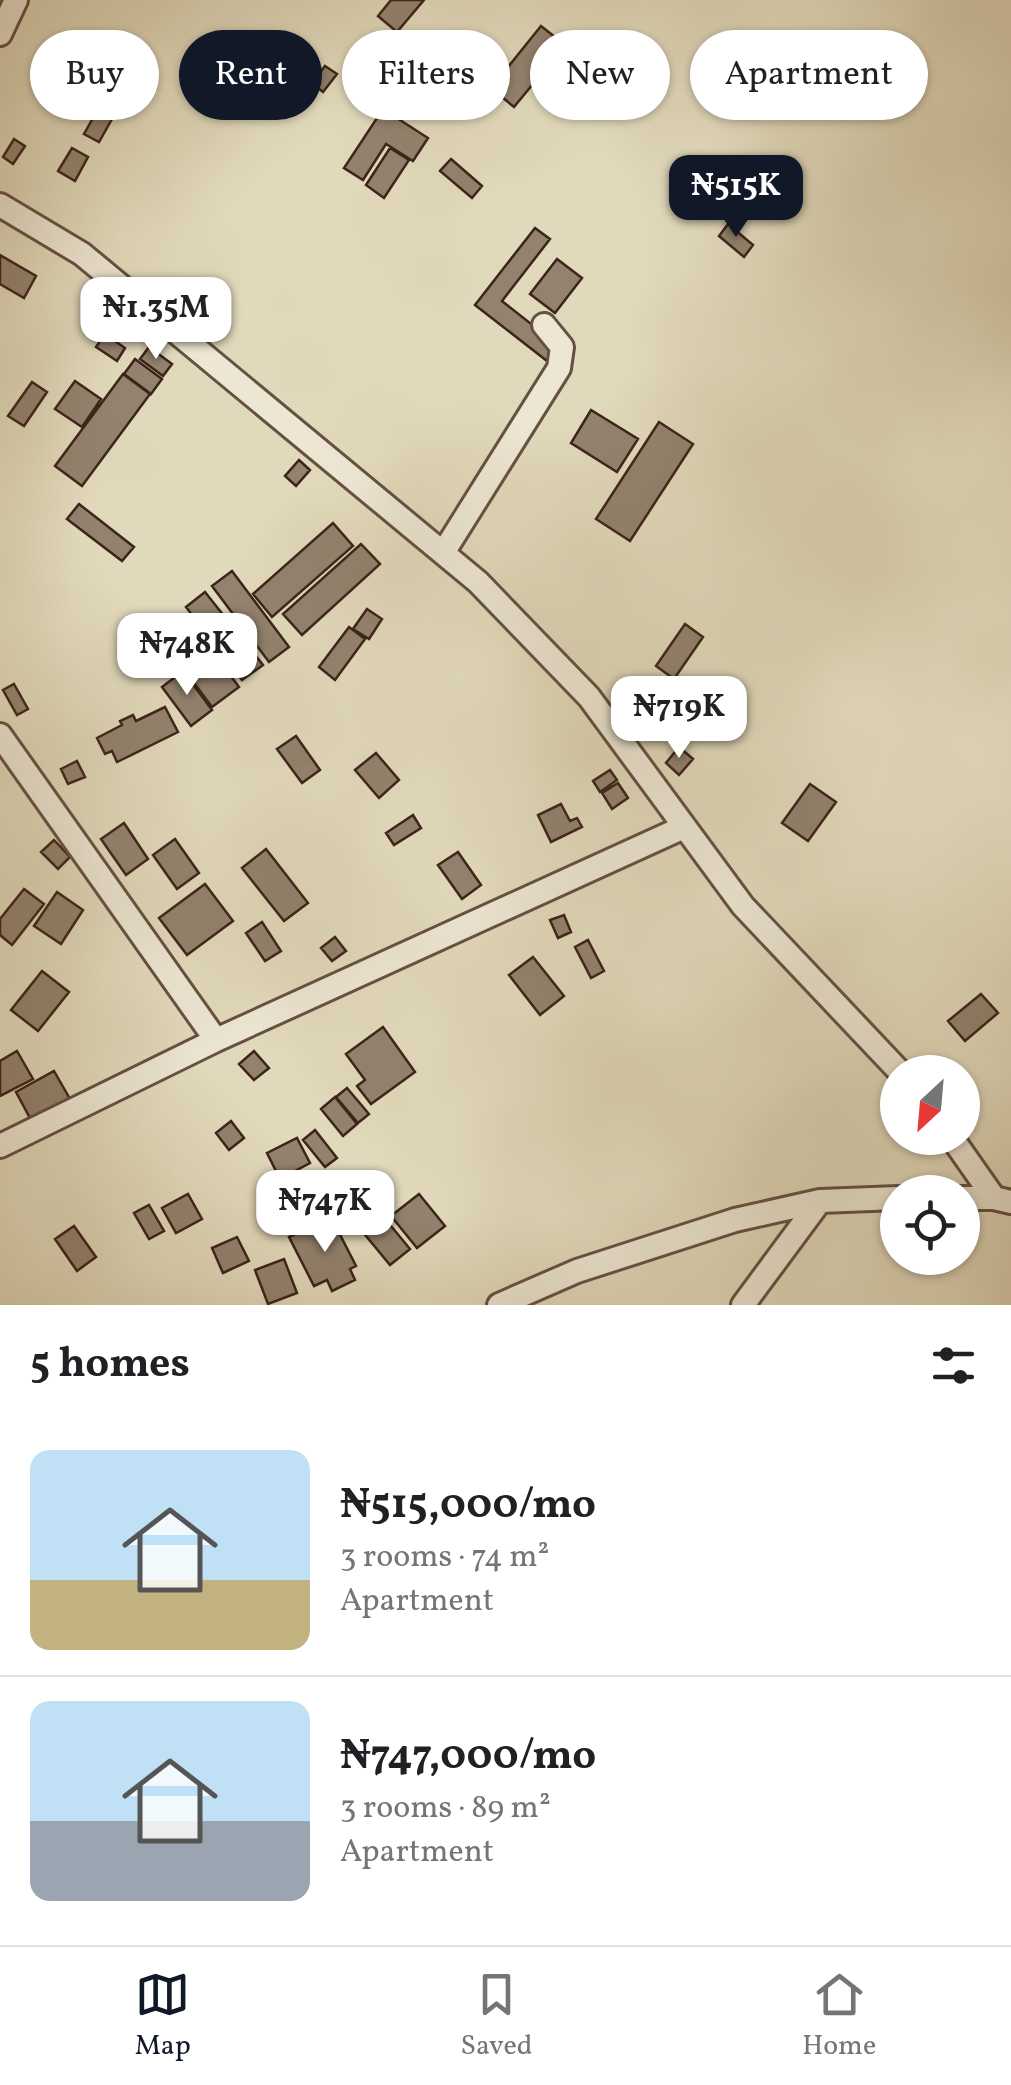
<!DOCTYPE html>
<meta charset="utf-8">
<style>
:root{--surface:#fff;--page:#f2f2f2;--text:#202124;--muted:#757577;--line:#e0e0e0;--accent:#111827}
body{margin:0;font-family:Vollkorn,serif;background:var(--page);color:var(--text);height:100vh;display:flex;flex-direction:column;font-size:38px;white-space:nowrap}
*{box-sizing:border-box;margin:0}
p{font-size:32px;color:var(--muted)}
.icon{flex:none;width:55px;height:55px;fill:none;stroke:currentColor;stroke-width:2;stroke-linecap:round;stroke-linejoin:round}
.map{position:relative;height:1305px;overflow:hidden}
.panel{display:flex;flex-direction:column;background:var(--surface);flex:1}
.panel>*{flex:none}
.hud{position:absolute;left:30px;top:30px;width:952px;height:90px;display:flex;gap:20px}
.needle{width:65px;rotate:206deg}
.controls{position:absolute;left:880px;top:1055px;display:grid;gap:20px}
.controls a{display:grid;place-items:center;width:100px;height:100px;border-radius:50%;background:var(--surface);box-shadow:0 2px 8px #0004;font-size:50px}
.price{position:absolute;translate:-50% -85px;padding:0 22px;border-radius:20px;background:#fff;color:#222;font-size:32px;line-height:65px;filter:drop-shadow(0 2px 5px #0008)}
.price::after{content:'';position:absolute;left:50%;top:60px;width:30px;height:22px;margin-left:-15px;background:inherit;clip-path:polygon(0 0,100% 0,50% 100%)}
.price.on{background:var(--accent);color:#fff}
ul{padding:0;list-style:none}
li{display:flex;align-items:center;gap:30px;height:250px;padding:0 30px}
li+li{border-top:2px solid var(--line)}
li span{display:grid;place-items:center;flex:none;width:280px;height:200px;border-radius:20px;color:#555}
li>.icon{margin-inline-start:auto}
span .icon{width:120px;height:120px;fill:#fffc;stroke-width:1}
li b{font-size:42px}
h2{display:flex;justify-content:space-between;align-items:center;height:120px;padding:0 30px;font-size:42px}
.tag{padding:0 35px;border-radius:45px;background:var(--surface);box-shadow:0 2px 8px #0004;font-size:35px;line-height:90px}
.tag.on{background:var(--accent);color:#fff}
.menu{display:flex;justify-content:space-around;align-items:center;height:140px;border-top:2px solid var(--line);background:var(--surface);font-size:28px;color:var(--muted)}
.menu a{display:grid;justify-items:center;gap:5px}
.menu .on{color:var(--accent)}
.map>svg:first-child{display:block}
</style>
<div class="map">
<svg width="1011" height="1305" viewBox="0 0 1011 1305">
<rect width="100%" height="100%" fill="#e1d9bb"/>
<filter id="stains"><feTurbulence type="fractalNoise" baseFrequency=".002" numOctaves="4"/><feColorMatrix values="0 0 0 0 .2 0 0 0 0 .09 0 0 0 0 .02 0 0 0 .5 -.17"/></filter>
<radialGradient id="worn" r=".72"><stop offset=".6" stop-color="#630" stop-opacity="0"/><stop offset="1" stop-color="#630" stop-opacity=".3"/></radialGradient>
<path fill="#92826e" stroke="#3d231a" stroke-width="2.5" d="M391,0H424L397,32L378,16Z
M541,26L565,45L514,107L491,88Z
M627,38L653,62L649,67L659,76L639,97L603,64Z
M127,60L149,74L128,111L105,98Z
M325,66L337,74L323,92L312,83Z
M102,102L117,110L99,142L84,134Z
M383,109L428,138L413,161L386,144L363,180L344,168Z
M14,139L25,146L13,164L3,157Z
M72,148L88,157L75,181L58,171Z
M390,148L409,160L384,198L366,185Z
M451,159L482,186L472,198L440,171Z
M728,224L753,245L744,257L719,236Z
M535,228L550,239L502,301L559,346L547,361L475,305Z
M0,255L36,276L24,298L0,284Z
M557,259L582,278L555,313L530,294Z
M105,334L125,348L117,361L96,347Z
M149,347L172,364L163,376L140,359Z
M135,359L162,379L151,394L124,374Z
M123,374L150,394L82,486L55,466Z
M75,381L101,399L82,427L55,409Z
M32,382L47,392L24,426L8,416Z
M591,410L638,439L617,472L571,443Z
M659,422L693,444L630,541L596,519Z
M299,460L310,470L296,486L285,476Z
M79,504L134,547L122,561L67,519Z
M333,523L353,546L272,617L253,594Z
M361,544L380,564L302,635L283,614Z
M232,571L289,647L269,662L212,586Z
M205,592L263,665L242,680L186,607Z
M367,609L382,619L369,639L353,629Z
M685,624L703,637L674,679L656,666Z
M349,627L365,639L335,680L319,667Z
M215,655L239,687L212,707L188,675Z
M183,671L212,710L191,726L162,687Z
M14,684L28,709L17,715L3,690Z
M165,707L178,732L117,762L112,751L105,754L97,738L122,725L120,721L133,715L136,721Z
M296,736L320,770L302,783L277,749Z
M679,747L693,759L679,775L666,763Z
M376,753L399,780L379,798L355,770Z
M77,761L85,777L68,784L61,769Z
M610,770L617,780L600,792L593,781Z
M618,783L628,798L612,809L602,793Z
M810,784L836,802L808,841L782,823Z
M561,804L570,821L577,818L582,827L551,842L538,815Z
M413,815L421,828L394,845L386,833Z
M124,823L148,859L126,875L101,839Z
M175,839L199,873L177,889L153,855Z
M54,840L70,857L58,869L41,852Z
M266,849L308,903L284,921L242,868Z
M458,852L481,885L462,899L438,865Z
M205,884L233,921L187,955L159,918Z
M24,889L44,904L12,945L0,935V919Z
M57,892L83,910L61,944L34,926Z
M564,915L571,932L558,938L550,920Z
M262,922L281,951L265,961L246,933Z
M335,937L346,951L332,961L321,948Z
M588,940L604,971L591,978L575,947Z
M533,957L564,996L540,1015L509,975Z
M42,971L69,992L38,1031L11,1010Z
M981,994L998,1013L965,1041L948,1021Z
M383,1027L415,1072L371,1104L357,1086L365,1080L346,1054Z
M17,1051L33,1079L0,1096V1061Z
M254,1051L269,1068L254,1080L239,1064Z
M54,1071L70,1099L31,1120L16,1092Z
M347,1088L369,1114L358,1123L336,1097Z
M335,1097L357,1124L343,1136L321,1109Z
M231,1121L244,1138L229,1150L216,1133Z
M315,1130L337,1158L325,1167L303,1140Z
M297,1138L310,1163L280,1179L267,1153Z
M323,1179L337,1205L285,1233L271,1207Z
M188,1194L202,1219L176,1233L162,1208Z
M419,1194L445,1226L417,1248L391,1216Z
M372,1203L410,1249L390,1265L352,1219Z
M149,1205L164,1231L149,1239L134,1213Z
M331,1217L356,1266L350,1269L355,1280L332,1291L327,1280L314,1286L289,1237Z
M74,1226L96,1257L77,1271L55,1239Z
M237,1237L249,1261L223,1273L212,1248Z
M284,1259L297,1293L268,1304L255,1270Z"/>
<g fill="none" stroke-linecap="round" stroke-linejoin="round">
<g stroke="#665042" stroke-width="28">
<path id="street" d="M0,34L16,0
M0,205L82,254L478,582L589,697L743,906L900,1072
M443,553L559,368L562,347L544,325
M0,735L216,1040
M952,1138L994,1198
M0,1146L216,1040L684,827
M962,1198H994L1011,1202
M499,1305L577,1271L735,1220L820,1201L898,1198
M743,1305L820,1201"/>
</g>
<use href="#street" stroke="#ece6d3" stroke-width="22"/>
</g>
<rect width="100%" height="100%" filter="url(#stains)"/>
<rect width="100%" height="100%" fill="url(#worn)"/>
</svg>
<div class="controls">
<a><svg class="needle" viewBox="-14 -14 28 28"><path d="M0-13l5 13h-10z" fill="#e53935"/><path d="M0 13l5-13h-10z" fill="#757577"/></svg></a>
<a><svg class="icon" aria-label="locate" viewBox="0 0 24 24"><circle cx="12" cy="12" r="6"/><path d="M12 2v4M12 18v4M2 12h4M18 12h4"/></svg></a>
</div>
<b class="price on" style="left:736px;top:240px">₦515K</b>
<b class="price" style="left:156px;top:362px">₦1.35M</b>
<b class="price" style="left:187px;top:698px">₦748K</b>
<b class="price" style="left:679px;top:761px">₦719K</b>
<b class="price" style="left:325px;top:1255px">₦747K</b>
<div class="hud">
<a class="tag">Buy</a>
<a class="tag on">Rent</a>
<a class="tag">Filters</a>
<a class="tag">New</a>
<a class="tag">Apartment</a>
</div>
</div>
<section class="panel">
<h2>5 homes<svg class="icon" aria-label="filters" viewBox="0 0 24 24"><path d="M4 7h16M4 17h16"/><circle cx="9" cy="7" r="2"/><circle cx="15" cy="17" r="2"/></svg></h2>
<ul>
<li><span style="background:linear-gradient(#bfe0f5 65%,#c2b280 0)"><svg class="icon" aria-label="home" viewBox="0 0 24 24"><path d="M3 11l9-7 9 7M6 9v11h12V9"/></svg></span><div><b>₦515,000/mo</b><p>3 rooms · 74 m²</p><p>Apartment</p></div></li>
<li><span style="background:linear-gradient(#bfe0f5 60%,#9aa5b1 0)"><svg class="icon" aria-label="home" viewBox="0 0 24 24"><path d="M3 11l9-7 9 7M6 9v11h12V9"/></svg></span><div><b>₦747,000/mo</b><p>3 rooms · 89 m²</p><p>Apartment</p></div></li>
</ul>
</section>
<nav class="menu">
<a class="on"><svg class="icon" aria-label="map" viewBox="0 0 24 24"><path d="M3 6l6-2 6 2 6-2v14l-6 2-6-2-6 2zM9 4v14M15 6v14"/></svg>Map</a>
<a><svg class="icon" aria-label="saved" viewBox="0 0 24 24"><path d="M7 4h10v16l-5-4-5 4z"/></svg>Saved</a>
<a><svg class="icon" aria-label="home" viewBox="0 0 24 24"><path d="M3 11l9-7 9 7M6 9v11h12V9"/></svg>Home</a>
</nav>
